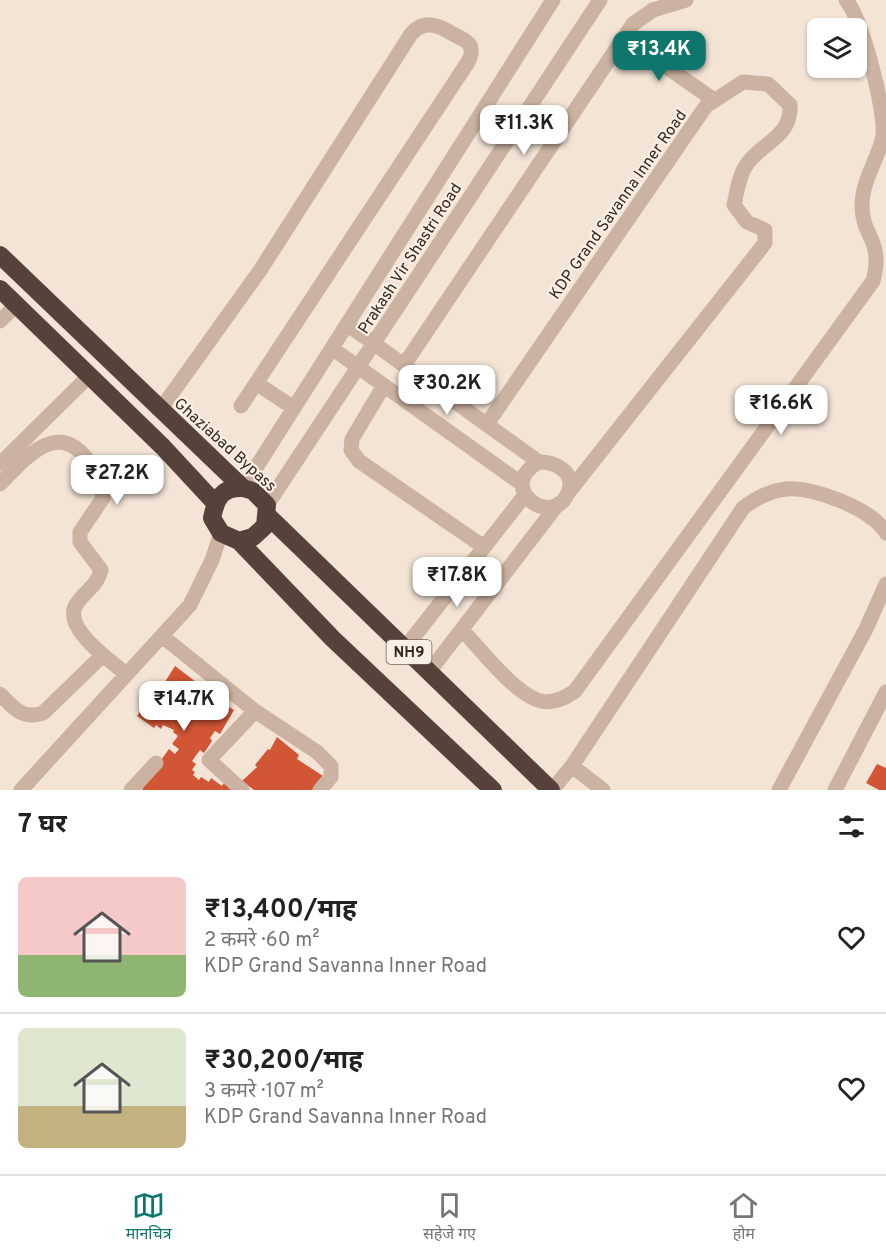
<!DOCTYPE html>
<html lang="hi">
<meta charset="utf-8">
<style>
:root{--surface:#fff;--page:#f6f6f6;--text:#222;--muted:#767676;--line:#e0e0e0;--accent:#0f766e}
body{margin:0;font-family:Overpass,"Noto Sans Devanagari",sans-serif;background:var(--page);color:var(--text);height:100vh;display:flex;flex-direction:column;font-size:22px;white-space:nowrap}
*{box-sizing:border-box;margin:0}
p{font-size:20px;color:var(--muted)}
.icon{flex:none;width:33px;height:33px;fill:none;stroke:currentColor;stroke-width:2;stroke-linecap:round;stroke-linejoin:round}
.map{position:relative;height:790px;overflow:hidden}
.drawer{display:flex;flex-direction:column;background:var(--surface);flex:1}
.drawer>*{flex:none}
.buttons{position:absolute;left:807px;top:18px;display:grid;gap:12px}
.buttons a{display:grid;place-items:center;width:60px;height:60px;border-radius:9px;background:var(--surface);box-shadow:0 2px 4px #0004;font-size:30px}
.price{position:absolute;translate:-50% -51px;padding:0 14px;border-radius:12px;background:#fff;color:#222;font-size:20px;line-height:39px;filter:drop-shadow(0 2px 3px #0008)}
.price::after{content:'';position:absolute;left:50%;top:36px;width:18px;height:14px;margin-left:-9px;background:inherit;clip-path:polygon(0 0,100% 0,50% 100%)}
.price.selected{background:var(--accent);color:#fff}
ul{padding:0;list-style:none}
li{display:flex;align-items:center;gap:18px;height:150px;padding:0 18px}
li+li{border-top:2px solid var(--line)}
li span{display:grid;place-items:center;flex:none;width:168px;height:120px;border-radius:9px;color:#555}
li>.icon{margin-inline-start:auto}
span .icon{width:72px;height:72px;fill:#fffc;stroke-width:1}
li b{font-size:26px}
h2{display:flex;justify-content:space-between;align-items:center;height:72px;padding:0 18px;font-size:26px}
.menu{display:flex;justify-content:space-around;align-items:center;height:84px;border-top:2px solid var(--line);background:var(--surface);font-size:16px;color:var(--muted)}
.menu a{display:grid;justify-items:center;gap:3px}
.menu .selected{color:var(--accent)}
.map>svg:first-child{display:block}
</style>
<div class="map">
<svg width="886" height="790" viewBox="0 0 886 790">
<rect width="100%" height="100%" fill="#f3e4d6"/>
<path fill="#d25535" d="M175,666L200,685L196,691L200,694L197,697L202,701L205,697L211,702L214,698L234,710L220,734L215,731L210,738L212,741L204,753L200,750L192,761L196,764L192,770L195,772L193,775L199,780L201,777L209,782L211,778L222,786L224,783L235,790H143L142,787L169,749L175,754L179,749L172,744L178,736L173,732L174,730L163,725L161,729L156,725L154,728L137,716L155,691L158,693Z
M277,737L299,755L297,759L323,776L312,790H254L242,781L257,767L255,765L268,749L270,750Z
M877,764L886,768V790H879L866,783Z"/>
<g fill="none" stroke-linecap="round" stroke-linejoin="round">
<path stroke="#ccb3a1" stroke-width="15" d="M624,37L714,100
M0,321L16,305
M348,325L539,462C555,462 577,472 568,493C552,530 494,487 539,462
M333,349L522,484
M404,365L633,24L653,10L686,0
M256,383L294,408
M383,387L352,439L351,450L359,461L484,547
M160,410L261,269L411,34C424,19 438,25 453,34C458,37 466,40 469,44C473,49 471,57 468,62L241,406
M487,424L706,106L743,82L768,84L790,105C792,136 763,142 747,164C739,175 737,191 734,205L747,222L765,230V243L568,493
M0,464L88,377
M0,484C24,460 56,419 87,459C97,472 101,481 103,498L80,532V542L101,570C97,587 84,591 76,605C62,628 111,661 126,674
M243,488L553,0
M267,505L600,0
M462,630C481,649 515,695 541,701C554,704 565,698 575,691L873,281C884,240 862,237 862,206C862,180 878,160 883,136C886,112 862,18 846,0
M162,636L255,711L317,752L331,766V777L320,790
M405,648L525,495
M429,672L558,504
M0,694C13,708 23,720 43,713L103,655
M572,766L603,790
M21,790L190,605L212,560L221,533
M131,790L156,763
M242,790L209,760L255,711
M552,790L572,766L743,508C756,498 769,491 786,489C812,486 873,509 886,533
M779,790L866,629L886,584
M835,790L886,692"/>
<path stroke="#57423b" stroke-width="18" d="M0,255L243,488L253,491L267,505L265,526L253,537L239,541
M0,289L163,447L215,503
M243,488C221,487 216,499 212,518L221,533L239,541L333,639L493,790
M267,515L551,790"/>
</g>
<g text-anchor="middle" stroke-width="4.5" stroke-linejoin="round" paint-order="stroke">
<rect fill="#fbeee2" stroke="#70645e" stroke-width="1.5" x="386.5" y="640" width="45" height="24" rx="4.5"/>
<g font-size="15" font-weight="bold" fill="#352925">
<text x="409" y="657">NH9</text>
</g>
<g font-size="16" fill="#352925" stroke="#fbeee2">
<text transform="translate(617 204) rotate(-55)" y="6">KDP Grand Savanna Inner Road</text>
<text transform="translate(409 258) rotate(-57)" y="6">Prakash Vir Shastri Road</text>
<text transform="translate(226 444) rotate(42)" y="6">Ghaziabad Bypass</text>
</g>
</g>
</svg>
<div class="buttons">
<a><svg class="icon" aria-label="layers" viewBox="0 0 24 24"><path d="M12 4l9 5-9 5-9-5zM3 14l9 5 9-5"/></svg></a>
</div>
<b class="price selected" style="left:659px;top:82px">₹13.4K</b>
<b class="price" style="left:524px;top:156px">₹11.3K</b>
<b class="price" style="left:447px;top:416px">₹30.2K</b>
<b class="price" style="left:781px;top:436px">₹16.6K</b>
<b class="price" style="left:117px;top:506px">₹27.2K</b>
<b class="price" style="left:457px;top:608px">₹17.8K</b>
<b class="price" style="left:184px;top:732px">₹14.7K</b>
</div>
<section class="drawer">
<h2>7 घर<svg class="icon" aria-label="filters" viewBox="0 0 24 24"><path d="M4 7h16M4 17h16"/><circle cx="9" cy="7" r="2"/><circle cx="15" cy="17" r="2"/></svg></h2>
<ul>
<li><span style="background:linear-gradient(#f6c9c9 65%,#8fb573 0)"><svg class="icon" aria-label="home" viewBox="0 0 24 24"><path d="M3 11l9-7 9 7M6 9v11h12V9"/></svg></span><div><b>₹13,400/माह</b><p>2 कमरे · 60 m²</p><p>KDP Grand Savanna Inner Road</p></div><svg class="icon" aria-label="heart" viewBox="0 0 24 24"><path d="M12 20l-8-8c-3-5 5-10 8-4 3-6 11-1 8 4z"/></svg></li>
<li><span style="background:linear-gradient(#dfe7d0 65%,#c2b280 0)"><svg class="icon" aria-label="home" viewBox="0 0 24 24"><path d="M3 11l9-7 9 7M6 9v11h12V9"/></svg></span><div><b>₹30,200/माह</b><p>3 कमरे · 107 m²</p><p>KDP Grand Savanna Inner Road</p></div><svg class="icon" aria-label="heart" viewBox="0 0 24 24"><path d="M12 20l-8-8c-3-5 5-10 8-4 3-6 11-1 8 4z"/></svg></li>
</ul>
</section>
<nav class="menu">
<a class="selected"><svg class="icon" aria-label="map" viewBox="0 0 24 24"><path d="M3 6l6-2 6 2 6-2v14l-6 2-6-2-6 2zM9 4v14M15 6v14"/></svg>मानचित्र</a>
<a><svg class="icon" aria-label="saved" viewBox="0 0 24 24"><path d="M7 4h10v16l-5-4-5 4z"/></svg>सहेजे गए</a>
<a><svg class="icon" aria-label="home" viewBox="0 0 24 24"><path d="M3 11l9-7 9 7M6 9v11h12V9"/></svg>होम</a>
</nav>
